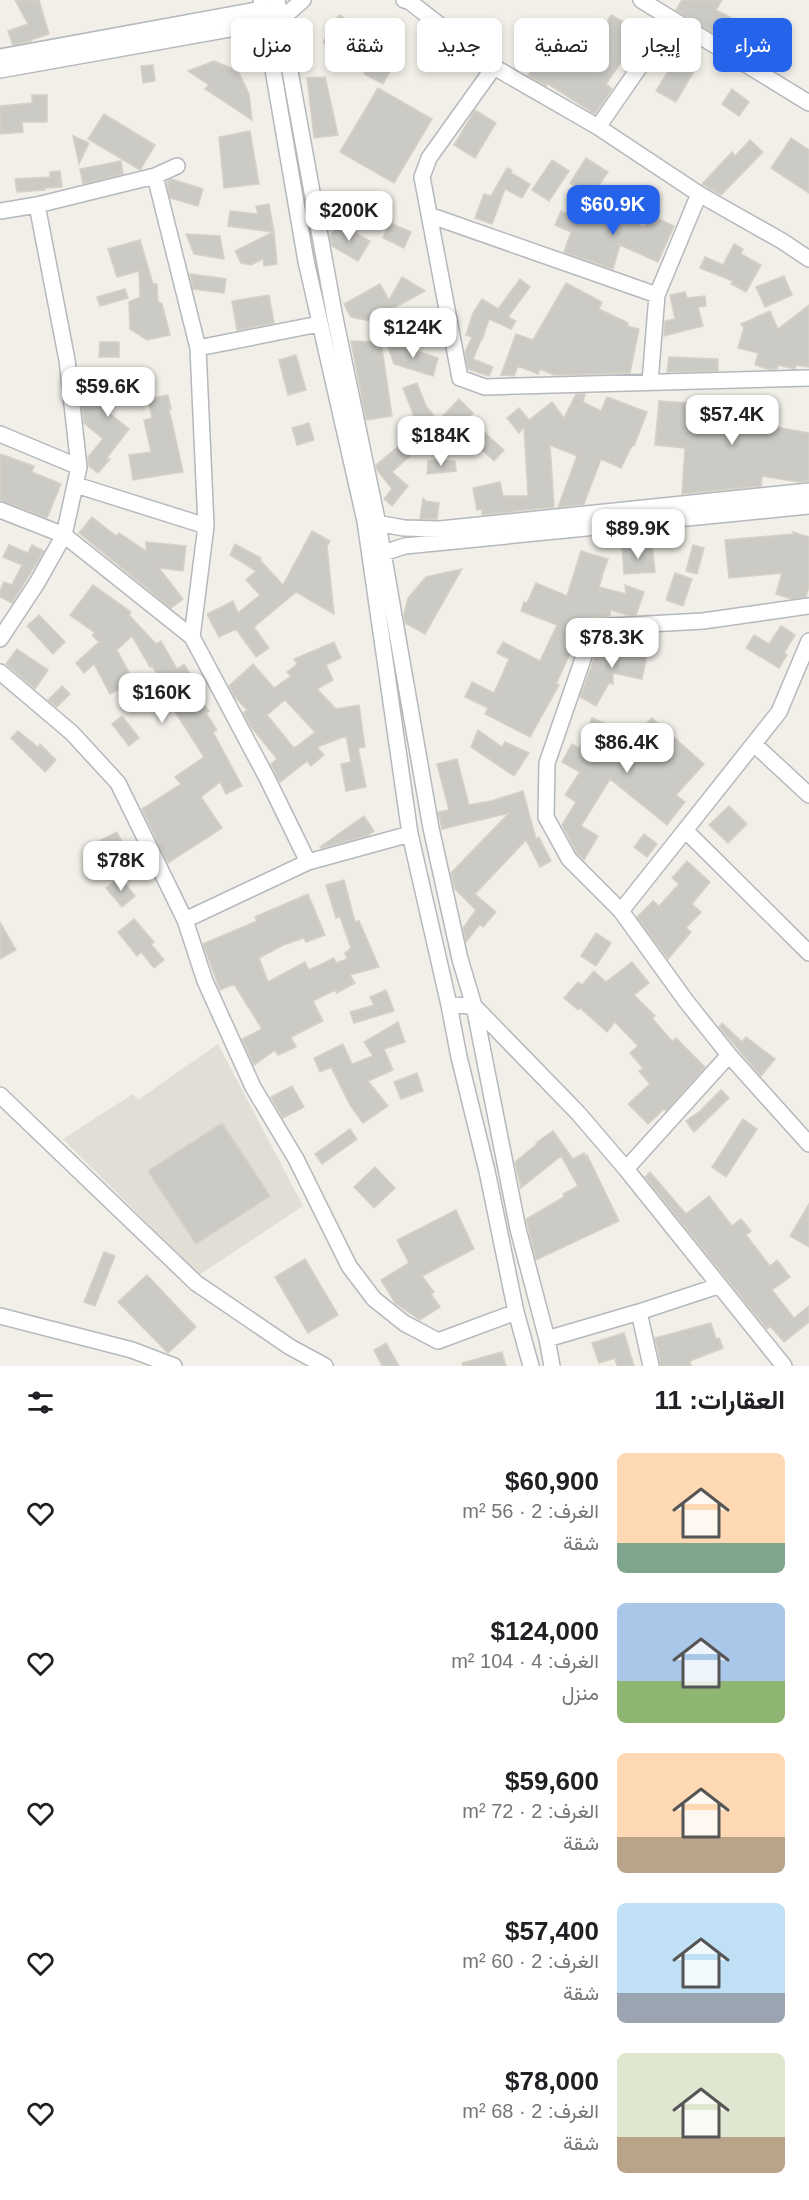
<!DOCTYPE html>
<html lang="ar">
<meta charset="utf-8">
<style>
:root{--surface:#fff;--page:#f2f2f2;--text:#202124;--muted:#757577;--accent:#2563eb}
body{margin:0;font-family:Helvetica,Vazirmatn,sans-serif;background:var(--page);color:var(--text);direction:rtl;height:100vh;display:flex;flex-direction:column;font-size:22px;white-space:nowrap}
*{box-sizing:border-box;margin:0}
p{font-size:20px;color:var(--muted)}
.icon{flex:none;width:33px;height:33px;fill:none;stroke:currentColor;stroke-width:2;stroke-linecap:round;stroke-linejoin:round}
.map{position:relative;height:1366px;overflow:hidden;direction:ltr}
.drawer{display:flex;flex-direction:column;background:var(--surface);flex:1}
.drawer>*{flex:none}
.banner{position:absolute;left:18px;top:18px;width:774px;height:54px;direction:rtl;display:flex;gap:12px}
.price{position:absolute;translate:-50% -51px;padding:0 14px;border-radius:12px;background:#fff;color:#222;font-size:20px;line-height:39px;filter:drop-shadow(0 2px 3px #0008)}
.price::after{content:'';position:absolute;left:50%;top:36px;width:18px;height:14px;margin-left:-9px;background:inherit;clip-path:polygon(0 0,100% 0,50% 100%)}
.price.on{background:var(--accent);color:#fff}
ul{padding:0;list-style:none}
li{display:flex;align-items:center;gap:18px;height:150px;padding:0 24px}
li span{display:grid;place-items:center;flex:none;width:168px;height:120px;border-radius:9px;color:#555}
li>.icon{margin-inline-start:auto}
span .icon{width:72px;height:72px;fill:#fffc;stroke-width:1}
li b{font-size:26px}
h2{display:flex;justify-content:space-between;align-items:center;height:72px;padding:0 24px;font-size:26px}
.chip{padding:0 21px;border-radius:9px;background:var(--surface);box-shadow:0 3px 9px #0003;font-size:21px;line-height:54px}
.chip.on{background:var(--accent);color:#fff}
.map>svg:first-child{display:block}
</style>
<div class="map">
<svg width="809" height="1366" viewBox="0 0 809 1366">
<rect width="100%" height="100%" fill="#f1efe8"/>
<path fill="#e1ded6" d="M218,1044L303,1206L199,1275L63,1139L133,1094L138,1100Z"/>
<path fill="#cccac5" stroke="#d6d1c6" stroke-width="1.5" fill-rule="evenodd" d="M15,0H39L49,34L30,40L31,41L13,45L8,31L28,24Z
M682,0H722L716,10L749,27L738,48L676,10Z
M339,15L362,29L345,56L323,42Z
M611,15L649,35L637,54L630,50L606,84L612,89L595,114L548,84L546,86L528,75L553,42L575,58L595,30L600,34Z
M383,39L402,49L383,84L364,74Z
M675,60L694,71L676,102L656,91Z
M214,61L238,71L249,94L252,120L205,89L209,85L188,71Z
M153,65L155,81L143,83L141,66Z
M325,77L338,135L314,138L307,78Z
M378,88L432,119L394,183L340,152Z
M732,89L749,102L739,116L722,104Z
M32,95H47V122H22L23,132L0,134V106L32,103Z
M475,110L496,123L475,158L454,145Z
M104,114L155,145L140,170L88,139Z
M250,131L259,184L224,188L219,137Z
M73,136L89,143L79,164Z
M791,138L809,150V193L771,168Z
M750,140L763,152L721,195L702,184L732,152L735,156Z
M586,158L608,172L591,197L570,183Z
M552,160L569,171L549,201L532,190Z
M121,161L123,174L83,184L80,169Z
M507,168L512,170L511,173L530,184L522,198L505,189L492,224L475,218L484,194L491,196Z
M60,171L62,187L45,188V190L17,192L15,179L50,177V172Z
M171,179L203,189L198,206L170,198L167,182Z
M597,200L644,227L650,215L674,226L658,262L620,245L613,269L564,252L571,232L555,225L561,211L585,222Z
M269,204L274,232L277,264L264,266L263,259L251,265L241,263L235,251L273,232L228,226L230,211L258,214L256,206Z
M338,223L370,241L358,261L332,246L330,237Z
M390,223L411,232L404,248L383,238Z
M186,234L220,236L224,259L194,254Z
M140,240L153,284H157L158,301L162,304L170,335L147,340L130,329L129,302L140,297L139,271L117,277L108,249Z
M734,244L743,249L741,254L761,265L746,292L731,284L733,281L700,268L705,257L723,265Z
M190,274L226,279L224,293L193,289Z
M784,276L792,295L765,307L756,287Z
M402,277L425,291L370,321L351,317L344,304L380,284L389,300Z
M520,279L530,287L508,317L516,321L511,329L489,319L482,340H481L473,359L493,367L489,376L468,369L465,352L472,337L466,335L473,313L482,299L498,309Z
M566,283L602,302L599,309L628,323L627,326L639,329L630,373L554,375L540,369L538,374L518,366L514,376L501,375L516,334L533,340Z
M125,289L128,298L100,306L97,297Z
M685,292L687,298L705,296L706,306L698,307L703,326L664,336L665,321L675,319L670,295Z
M269,295L274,323L237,330L232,301Z
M809,305V367L796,365L795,369L778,365L777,369H768L755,365L758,353L738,348L744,328L741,324L770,311L778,329Z
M412,315L425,318L422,332L409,329Z
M351,341L381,342L392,416L366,420Z
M386,341L438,358L433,376L394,364Z
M100,342H119V357H99Z
M296,355L306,390L288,395L279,360Z
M669,357L718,359V371L667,372Z
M139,368L144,372L137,379L145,387L134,397L128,390L108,412L129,429L106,459H110L98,473L89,466L88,457L103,439L84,423L82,405L100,385L109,393Z
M417,383L426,406L438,421L459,399L473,413L443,446L426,426L403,436L399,426L415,419L403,388Z
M576,394H585L583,402L601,411L607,397L647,412L634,446H632L621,468L601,459L584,504L558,507L577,456L550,445L554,507L482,515V509L477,510L473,488L500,482L503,496H528L524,427L519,433L507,418L519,408L529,420L552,402L564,418Z
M168,395L171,409H169L183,472L133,480L129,455L151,452L144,420L152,418L148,399Z
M755,399L774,402L770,426L809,433V481L798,482L762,476L761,486L682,494L685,448L655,445L659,401L706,404V409L731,412L732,404L753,408Z
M309,423L314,440L297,445L292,428Z
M484,432L504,450L494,461L474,443Z
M400,445L410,456L392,472L408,486L392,506L384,499L392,489L377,470L376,465Z
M0,454L34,466L32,472L61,484L47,518L0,500Z
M436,460L455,461L456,471L427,474L428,461Z
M423,498L426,501L439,503L437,519H420Z
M92,517L116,536L119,533L146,551V542L186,546L183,571L159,568L183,599L171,608L79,533Z
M312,531L330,541L327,546L334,614L296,592L254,627L269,648L256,657L236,629L219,637L207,614L233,601L238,613L260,595L246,580L256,571L230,555L235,544L261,558L260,560L283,585Z
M793,532L809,537V586L806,597L792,599L776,594L782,573L729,578L725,540L793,534Z
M9,545L28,553L32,545L44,551L12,603L0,597V591L4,582L12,585L22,565L3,557Z
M652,545L655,572L624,574L622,547Z
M693,545L704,548L697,574L686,571Z
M581,551L608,559L602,576H600L602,577L599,587L626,594L625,585L644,592L636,615H627L611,610L610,616L593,617L584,623L556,684L559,685L530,737L485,714L488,708L465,697L472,682L494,693L509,659L497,653L503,642L540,661L557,625L521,611L524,602L527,603L536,583L567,596Z
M462,569L425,634L405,623L404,614L408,598L426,577Z
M675,573L692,579L683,606L666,600Z
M93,585L131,612L129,615L156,644L161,641L177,669L184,664L194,680L189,683L209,711L206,713L217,730L213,732L242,786L226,794L220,782L201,797L222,828L168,863L142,809L181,784L175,777L204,757L170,704L176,700L152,666L150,667L132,636L117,650L134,682L110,694L94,664L84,673L76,663L99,642L92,635L95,633L70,615Z
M39,615L65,642L53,654L27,626Z
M781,626L795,635L784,653L787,655L779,668L746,648L754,635L769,644Z
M334,642L341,658L326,665L333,680L317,689L336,709L359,705L365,747L358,748L366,787L346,791L341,764L351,762L346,736L317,747L324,755L311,766L307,761L280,782L271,764L277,759L252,728L243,713L247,710L235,697L229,686L253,664L274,688L291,676L287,672L297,664L294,659ZM285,700L315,732L296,747H293L267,715Z
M599,646L648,649L642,679L613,673V684L609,683L596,706L580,697Z
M17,649L48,670L35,689L6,664Z
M62,686L70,694L57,707L48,700Z
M122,716L139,738L129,746L112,724Z
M592,718L634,736L652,718L704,764L676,795L685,802L667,825L610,779L581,826L598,836L584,860L577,853L562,825L576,802L565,795L580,772L562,762L572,744L579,748Z
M478,730L502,747L505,742L529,753L514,776L471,747Z
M18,731L38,747L40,744L56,760L45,772L11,738Z
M457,759L469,805L491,801L523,791L536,839L539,837L551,861L540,867L526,840L475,894L496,912L483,927L480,924L466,942L463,928L476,910L455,889L451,873L509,813L442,829L438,812L449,810L437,764Z
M729,806L747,824L728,843L709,825Z
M364,816L374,831L367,836L321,848L320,847Z
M117,832L130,858L108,869L95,843Z
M644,834L657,844L647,857L634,847Z
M687,861L710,882L692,904L701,912L686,928L691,932L668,959L637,917L653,901L659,906L679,884L672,878Z
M120,877L135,896L122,907L106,888Z
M344,880L355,922L359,921L379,967L350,975L355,983L337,993L335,990L313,1001L323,1021L291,1037L296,1047L278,1055L275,1050L254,1065L242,1039L262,1029L234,984L220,990L203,944L257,921L255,917L308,894L325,935L306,942L304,938L283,945L259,958L268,982L305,962L309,970L334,958L336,963L347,959L345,953L351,948L340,917L336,918L326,885Z
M134,919L154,942L151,944L164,960L154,968L141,952L137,956L118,932Z
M0,922L16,950L0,959Z
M596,933L611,943L596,966L581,956Z
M632,962L649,983L634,995L655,1016L652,1018L672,1041L676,1038L705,1067L666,1111L664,1109L648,1124L628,1104L650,1084L639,1071L643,1068L630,1053L638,1046L615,1022L607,1032L580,1008L578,1010L564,998L578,982L582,985L594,971L606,982Z
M386,990L394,1011L354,1023L350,1012L374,1005L370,997Z
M398,1022L405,1042L384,1049L393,1070L368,1081L388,1106L363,1123L350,1105L331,1067L320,1072L314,1058L343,1044L352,1064L373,1056L364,1042Z
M722,1023L742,1042L746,1037L775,1059L761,1076L719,1027Z
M417,1073L423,1091L401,1099L394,1082Z
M292,1086L304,1107L283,1118L271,1097Z
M721,1090L729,1098L694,1132L686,1121L700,1111Z
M743,1119L757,1129L726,1177L712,1167Z
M222,1123L270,1196L196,1244L148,1171Z
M350,1129L357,1139L322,1164L315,1154Z
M553,1131L573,1159L584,1153L586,1157L587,1155L619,1221L536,1260L526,1219L564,1197L563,1194L578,1186L561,1156L521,1188L515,1162L537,1144L536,1143Z
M375,1167L395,1188L374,1208L354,1187Z
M650,1172L686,1214L709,1196L732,1226L741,1219L751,1231L746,1235L770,1266L777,1260L790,1277L772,1290L794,1318L809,1306V1322L784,1342L770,1326L767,1329L645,1177Z
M809,1204V1247L790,1236Z
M456,1210L474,1249L422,1276L434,1292L431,1294L440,1307L420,1320L395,1303L381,1280L409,1263L397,1240Z
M104,1252L115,1256L95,1306L84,1302Z
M305,1259L338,1315L308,1333L275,1277Z
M147,1275L196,1327L168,1353L118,1302Z
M711,1323L716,1339L719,1338L723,1348L690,1361L691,1366H661L655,1338Z
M624,1333L634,1366H617L615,1358L599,1363L592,1343Z
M386,1343L399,1366H382L374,1350Z
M502,1352L506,1366H463L462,1363Z"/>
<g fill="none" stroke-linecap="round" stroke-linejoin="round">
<g stroke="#b5b8bc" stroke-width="18">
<path id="minor" d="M261,0L306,261L365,521L410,834L449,1005L459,1057L487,1171L516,1312L531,1366
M277,0L335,318L378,524L431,828L460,959L474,1006L518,1229L547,1339L552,1366
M404,0L410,2L494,67L598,127L699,194L782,241L809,259
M641,0L809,103
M0,57L273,7
M494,67L429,158L422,177L460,378L485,387L809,378
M0,70L280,20L303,0
M598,127L672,20
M155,176L198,348L206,526L192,637
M0,211L37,205L155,176L177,166
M429,215L657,295
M198,348L319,324
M650,382L657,295L699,194
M0,434L79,467
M76,485L206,526
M0,510L64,535L192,637L267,778L308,862
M371,522L404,528L440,529L809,491
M377,557L383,553L405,546L809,506
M809,606L703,621L594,627L547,763L546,817L569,859L621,911L686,1001L729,1055L809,1144
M0,639L37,583L64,535L79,467L67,360L37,205
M0,672L72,733L118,783L185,920L205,981L253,1087L296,1159L349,1266L374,1299L404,1323L438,1341L516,1312
M754,744L809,795
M686,831L809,953
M621,911L779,712L809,641
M185,920L308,862L410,834
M449,1005L474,1006L578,1113L626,1169L784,1366
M0,1095L196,1283L290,1347L325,1366
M626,1169L729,1055
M639,1312L651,1366
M0,1316L132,1350L174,1366
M547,1339L639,1312L718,1286"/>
</g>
<use href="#minor" stroke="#fff" stroke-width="15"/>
</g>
</svg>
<b class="price on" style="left:613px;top:236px">$60.9K</b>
<b class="price" style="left:349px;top:242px">$200K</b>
<b class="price" style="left:413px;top:359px">$124K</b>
<b class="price" style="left:108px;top:418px">$59.6K</b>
<b class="price" style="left:732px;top:446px">$57.4K</b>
<b class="price" style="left:441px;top:467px">$184K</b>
<b class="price" style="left:638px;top:560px">$89.9K</b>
<b class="price" style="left:612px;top:669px">$78.3K</b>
<b class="price" style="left:162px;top:724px">$160K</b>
<b class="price" style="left:627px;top:774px">$86.4K</b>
<b class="price" style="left:121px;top:892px">$78K</b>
<div class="banner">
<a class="chip on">شراء</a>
<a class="chip">إيجار</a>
<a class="chip">تصفية</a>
<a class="chip">جديد</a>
<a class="chip">شقة</a>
<a class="chip">منزل</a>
</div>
</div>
<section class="drawer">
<h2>العقارات: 11<svg class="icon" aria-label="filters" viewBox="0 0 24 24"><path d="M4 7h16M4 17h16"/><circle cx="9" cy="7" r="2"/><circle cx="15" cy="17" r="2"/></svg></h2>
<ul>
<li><span style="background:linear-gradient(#ffd9b3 75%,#7fa58c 0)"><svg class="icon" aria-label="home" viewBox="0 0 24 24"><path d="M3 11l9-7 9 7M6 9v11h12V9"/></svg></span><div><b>$60,900</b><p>الغرف: 2 · 56 m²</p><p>شقة</p></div><svg class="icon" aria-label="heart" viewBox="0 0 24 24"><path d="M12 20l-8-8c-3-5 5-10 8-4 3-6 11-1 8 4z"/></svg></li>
<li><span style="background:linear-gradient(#a9c7e8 65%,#8fb573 0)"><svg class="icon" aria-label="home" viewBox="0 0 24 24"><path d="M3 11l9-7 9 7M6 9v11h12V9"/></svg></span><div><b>$124,000</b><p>الغرف: 4 · 104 m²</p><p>منزل</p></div><svg class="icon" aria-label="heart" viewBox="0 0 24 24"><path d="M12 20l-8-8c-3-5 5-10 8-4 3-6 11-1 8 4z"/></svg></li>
<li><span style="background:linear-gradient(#ffd9b3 70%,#b9a48a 0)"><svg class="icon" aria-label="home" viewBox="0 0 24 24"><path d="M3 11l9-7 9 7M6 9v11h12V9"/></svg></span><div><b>$59,600</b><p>الغرف: 2 · 72 m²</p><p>شقة</p></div><svg class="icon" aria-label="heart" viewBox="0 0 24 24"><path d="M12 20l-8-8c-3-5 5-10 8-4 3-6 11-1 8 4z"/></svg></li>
<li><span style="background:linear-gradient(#bfe0f5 75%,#9aa5b1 0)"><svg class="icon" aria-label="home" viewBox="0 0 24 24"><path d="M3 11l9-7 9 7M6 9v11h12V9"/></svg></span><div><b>$57,400</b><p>الغرف: 2 · 60 m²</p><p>شقة</p></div><svg class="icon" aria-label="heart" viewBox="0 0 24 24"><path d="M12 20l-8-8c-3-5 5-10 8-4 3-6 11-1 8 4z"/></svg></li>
<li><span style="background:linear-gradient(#dfe7d0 70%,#b9a48a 0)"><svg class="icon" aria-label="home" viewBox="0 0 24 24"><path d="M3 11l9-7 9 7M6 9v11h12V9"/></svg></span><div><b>$78,000</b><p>الغرف: 2 · 68 m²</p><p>شقة</p></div><svg class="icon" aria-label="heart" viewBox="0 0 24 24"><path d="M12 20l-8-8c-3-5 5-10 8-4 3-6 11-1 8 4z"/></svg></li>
</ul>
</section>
